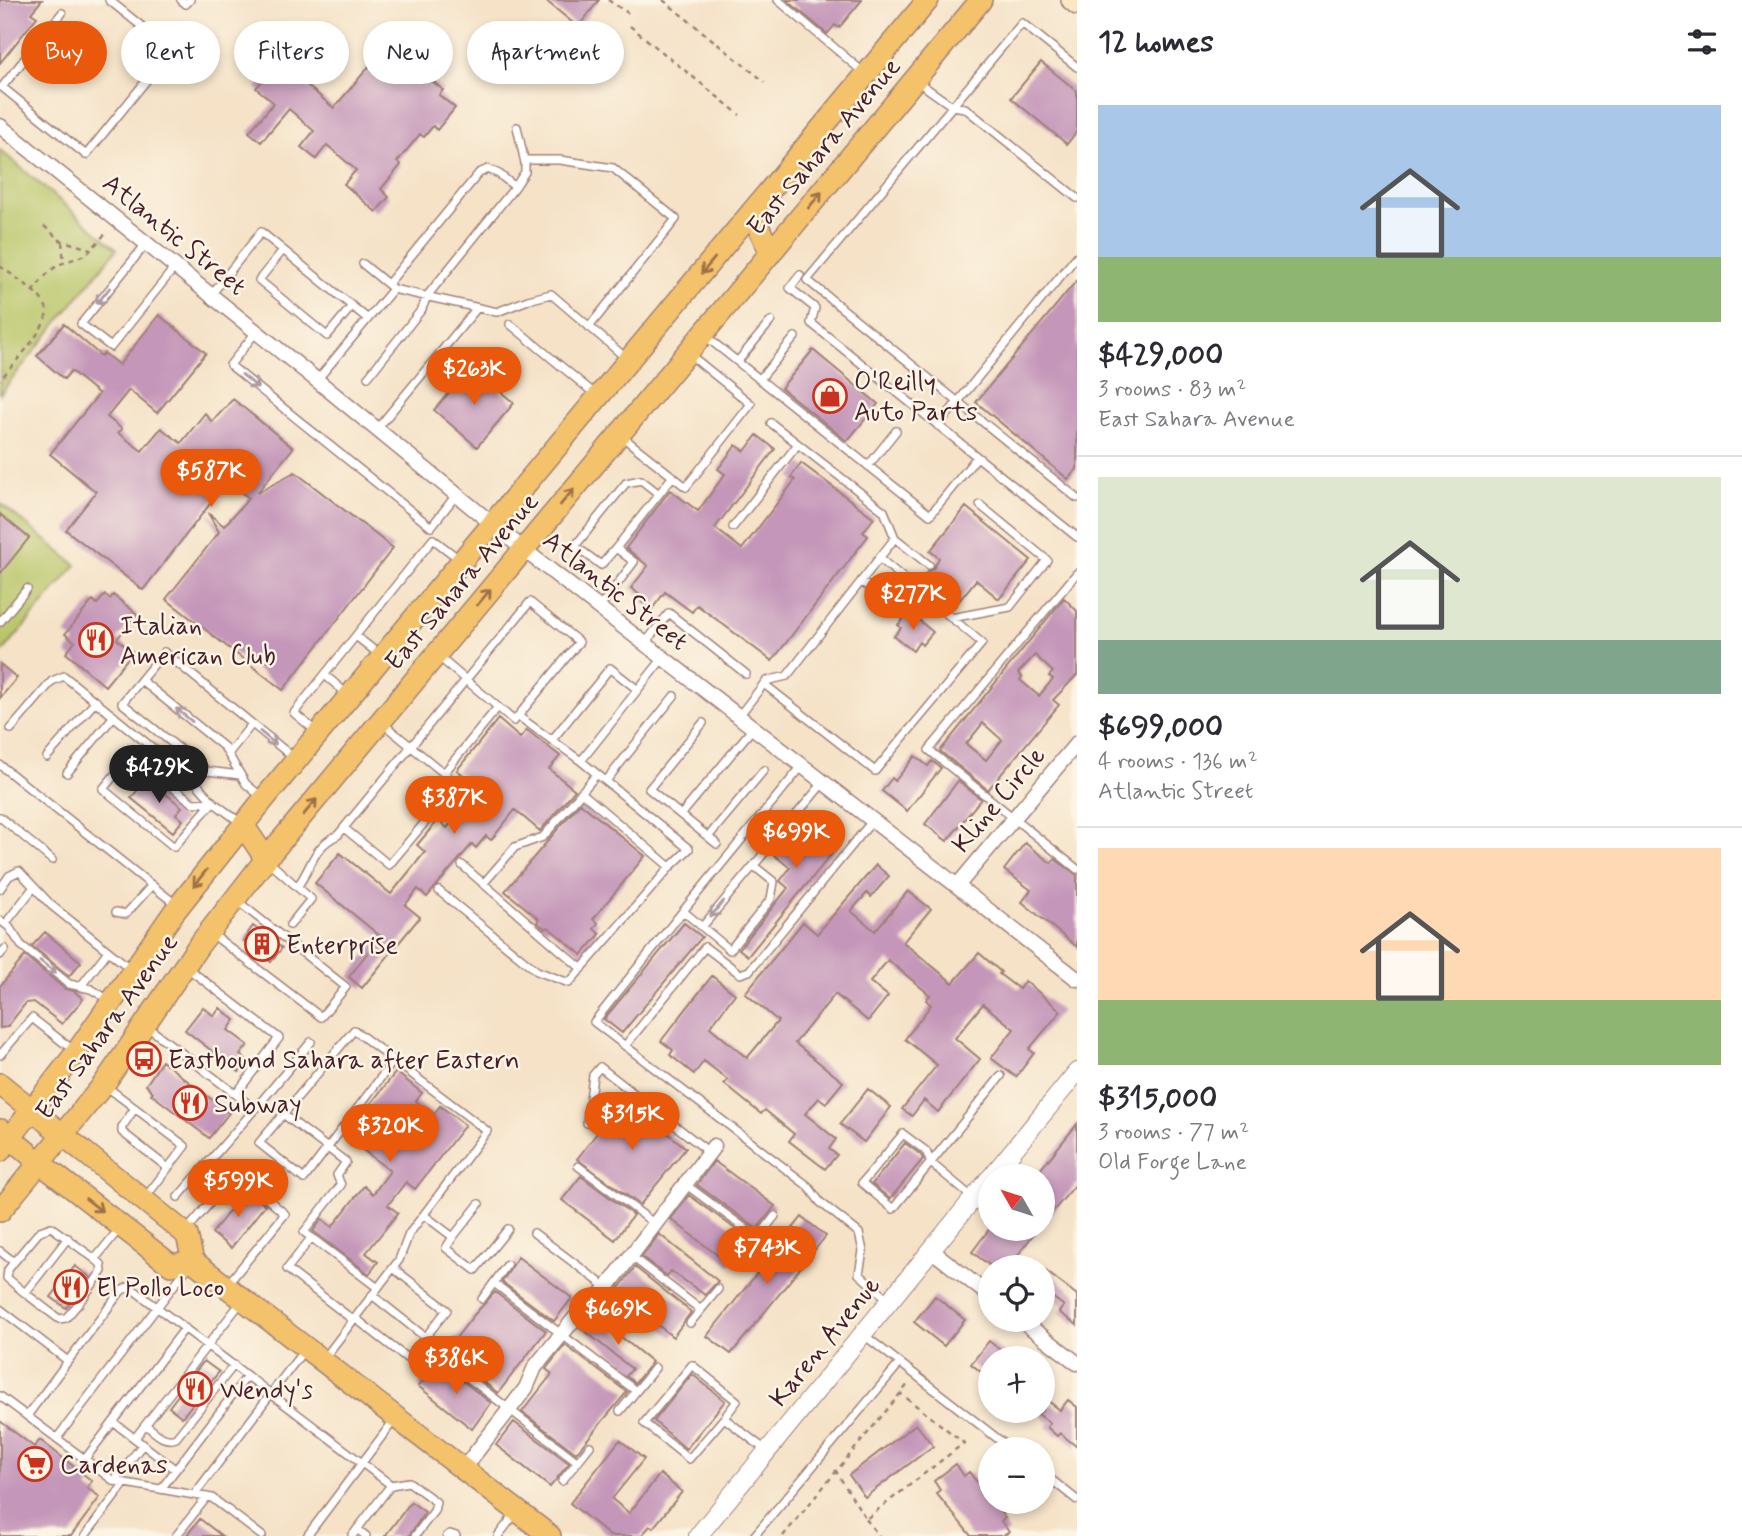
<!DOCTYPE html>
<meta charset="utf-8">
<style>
:root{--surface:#fff;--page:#f2f2f3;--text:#2b2b33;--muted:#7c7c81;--line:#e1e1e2;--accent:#ea580c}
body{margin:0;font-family:Mynerve,sans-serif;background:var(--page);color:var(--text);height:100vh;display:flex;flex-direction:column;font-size:26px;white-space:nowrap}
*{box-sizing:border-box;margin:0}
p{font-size:23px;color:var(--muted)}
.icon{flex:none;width:38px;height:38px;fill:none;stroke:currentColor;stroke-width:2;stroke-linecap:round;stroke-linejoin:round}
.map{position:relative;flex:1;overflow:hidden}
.panel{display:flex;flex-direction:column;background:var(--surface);width:665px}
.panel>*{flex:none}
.guide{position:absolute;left:21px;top:21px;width:665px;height:63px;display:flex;gap:14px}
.needle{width:46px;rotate:309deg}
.fabs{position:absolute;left:978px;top:1164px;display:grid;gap:14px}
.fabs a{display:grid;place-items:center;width:77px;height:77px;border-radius:50%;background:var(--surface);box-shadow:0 4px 10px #0003;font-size:35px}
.price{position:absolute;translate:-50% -60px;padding:0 16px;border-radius:24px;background:var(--accent);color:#fff;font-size:23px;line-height:46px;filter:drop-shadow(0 2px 4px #0008)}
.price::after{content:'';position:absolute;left:50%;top:42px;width:21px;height:16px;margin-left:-10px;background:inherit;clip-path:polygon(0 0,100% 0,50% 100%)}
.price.on{background:#222;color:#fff}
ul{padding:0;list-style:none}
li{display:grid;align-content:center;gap:14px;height:371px;padding:0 21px}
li+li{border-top:2px solid var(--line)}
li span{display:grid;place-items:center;height:217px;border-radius:0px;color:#555}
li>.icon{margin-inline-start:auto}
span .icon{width:126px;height:126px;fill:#fffc;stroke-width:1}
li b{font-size:30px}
h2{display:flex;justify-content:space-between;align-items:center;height:84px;padding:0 21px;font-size:30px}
.chip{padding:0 24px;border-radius:32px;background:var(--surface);box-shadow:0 4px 10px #0003;font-size:24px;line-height:63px}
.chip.on{background:var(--accent);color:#fff}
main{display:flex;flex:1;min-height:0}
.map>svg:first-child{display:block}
</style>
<main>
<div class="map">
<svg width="1077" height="1536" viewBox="0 0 1077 1536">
<rect width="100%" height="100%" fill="#fcf5e5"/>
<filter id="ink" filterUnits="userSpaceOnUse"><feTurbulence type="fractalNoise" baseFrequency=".0143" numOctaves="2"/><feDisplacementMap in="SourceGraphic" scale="14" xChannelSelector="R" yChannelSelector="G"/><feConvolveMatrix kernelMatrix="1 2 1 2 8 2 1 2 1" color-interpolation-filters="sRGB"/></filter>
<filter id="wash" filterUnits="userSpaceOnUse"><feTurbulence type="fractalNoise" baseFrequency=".00686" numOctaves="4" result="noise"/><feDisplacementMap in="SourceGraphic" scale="28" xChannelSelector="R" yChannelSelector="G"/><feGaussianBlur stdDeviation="1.57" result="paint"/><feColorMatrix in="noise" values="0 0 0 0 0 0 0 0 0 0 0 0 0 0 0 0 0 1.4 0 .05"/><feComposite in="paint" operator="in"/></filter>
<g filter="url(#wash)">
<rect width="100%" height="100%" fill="#f5e2c7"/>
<path fill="#b7c466" stroke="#807248" stroke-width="2" d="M0,150L117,249L0,394Z
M0,503L76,565L0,655Z"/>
<g id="blocks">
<path fill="#c496b9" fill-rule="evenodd" d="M0,0H42L31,13L37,17L0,63Z
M545,0H599L578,27Z
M787,0H862L839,28L835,25L827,34Z
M388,44L443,90L439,95L455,108L437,130L433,126L424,137L420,134L397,162L401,165L381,189L389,197L376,212L344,184L356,170L327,145L316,159L301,147L314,131L289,109L261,142L249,132L274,103L256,88L279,62L334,108Z
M1041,62L1077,91V131L1067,144L1011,98Z
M1077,280V469L1068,479L976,402Z
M159,315L206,353L157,413L129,390L107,417L122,429L118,433L142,451L161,428L181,443L205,413L212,422L233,399L293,448L257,493L295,472L393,548L283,690L166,599L219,532L208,513L224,526L249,498L227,482L143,590L66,530L96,492L50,454L99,394L71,371L64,379L37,356L64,324L101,356L104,353L119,365Z
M813,350L878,404L847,441L781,388Z
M471,367L514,403L477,447L434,410Z
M757,435L775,449L715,528L742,549L795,480L791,477L801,463L874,518L863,532L868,536L772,661L697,605L692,612L665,592L652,609L642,602L645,599L631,588L648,566L626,548L670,490L698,511L725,474L718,469L736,445L745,451Z
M966,507L1031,560L999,599L976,580L954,607L921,579L928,571L933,569L939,558L930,551Z
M0,514L29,538L0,574Z
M105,595L110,599L113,595L137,614L117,639L133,652L105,686L66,653L75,642L65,634L93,600L97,604Z
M1064,598L1077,611V675L1053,700L1059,705L988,790L940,751ZM1035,655L1053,672L1049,676L1053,679L1039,696L1020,680L1022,677L1018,673ZM983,723L1002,740L986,760L966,744Z
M909,612L933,632L922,645L919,642L913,651L894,636L901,628L898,625Z
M0,664L17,678L0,698Z
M498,719L520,738L527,730L560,756L549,769L575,790L540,831L515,810L491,840L486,836L476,848L472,844L427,897L418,889L405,905L420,917L362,988L349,977L380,936L315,883L340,853L391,894L425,852L417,845L438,820L447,828L479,788L457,770Z
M915,756L928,766L932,761L941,768L907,811L882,791L892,778L895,781Z
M147,779L182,807L176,814L183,820L173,832L131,798Z
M958,781L981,799L947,841L925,824Z
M580,803L645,856L593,919L598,923L594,929L600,934L582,955L548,927L546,929L537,922L539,919L505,891Z
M814,816L834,833L830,837L839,845L748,956L739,949L788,888L780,881L790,868L773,854L801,820L807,825Z
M1025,843L1051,863L1055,859L1077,875V947L1022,902L1031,890L1004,870Z
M876,865L889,876L871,897L867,893L851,911L875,931L908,891L931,909L903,942L953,983L979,953L1001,972L999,974L1019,989L1025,981L1061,1011L1029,1049L1034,1053L1016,1077L991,1058L1014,1029L983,1004L955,1038L980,1059L938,1112L924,1100L912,1116L902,1109L937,1065L905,1039L931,1005L926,1000L930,995L888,960L870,982L888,996L868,1021L835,994L795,1043L843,1082L826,1103L819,1098L805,1114L836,1139L829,1149L837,1155L825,1169L789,1141L794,1134L765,1110L761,1114L724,1084L728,1080L704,1061L694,1074L670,1055L673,1050L661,1041L712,976L735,994L710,1027L747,1058L778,1021L745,993L803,922L817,934Z
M684,923L702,937L622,1033L604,1019Z
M253,926L282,948L271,962L243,940Z
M45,932L81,962L69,976L32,946Z
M25,956L65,989L74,991L83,999L62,1024L34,1002L26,1003L7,1027L0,1028V986Z
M203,1007L214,1016L220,1008L235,1020L228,1030L248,1045L240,1055L247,1060L239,1072L185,1030Z
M162,1061L229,1113L209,1138L151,1094L153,1092L146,1085Z
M396,1072L422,1093L416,1101L433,1115L440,1106L465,1125L415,1189L406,1182L388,1205L398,1213L366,1253L378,1262L369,1274L313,1231L322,1219L332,1227L364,1186L373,1194L390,1171L345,1136Z
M868,1089L891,1107L864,1142L840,1124Z
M624,1098L686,1148L640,1205L577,1159Z
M1077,1124V1183L1043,1223V1176H1035Z
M905,1143L921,1155L923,1159L890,1199L872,1184Z
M714,1161L775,1206L757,1229L697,1185Z
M581,1176L633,1215L615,1240L562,1200Z
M246,1190L265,1205L231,1248L212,1233Z
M689,1195L749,1239L730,1265L671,1219Z
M802,1217L826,1236L731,1354L707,1336Z
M990,1228H1038L1009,1267H992L972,1252Z
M659,1234L718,1281L705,1295L671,1271L667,1276L642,1257Z
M518,1257L572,1298L554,1321L502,1282Z
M75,1266L90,1277L66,1308L51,1297Z
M635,1267L691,1312L673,1337L616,1292Z
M1043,1269L1077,1295V1325L1059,1312L1064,1306L1043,1290Z
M495,1292L546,1331L498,1393L480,1379L486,1373L460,1351L454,1359L448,1355L456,1344V1338L473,1316Z
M935,1296L965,1320L944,1346L914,1322Z
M594,1315L652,1362L635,1383L626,1376L632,1369L580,1327Z
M989,1341L1010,1358H990V1379L971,1364Z
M565,1345L627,1392L576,1453L522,1412L552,1374L546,1369Z
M204,1361L219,1372L182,1417L169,1407Z
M441,1364L491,1403L472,1429L418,1386L422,1382L428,1380Z
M692,1374L725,1401L686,1449L654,1421Z
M1043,1397L1060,1410L1068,1400L1077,1407V1447L1060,1433L1057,1436L1047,1427L1050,1423L1038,1414L1043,1410Z
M0,1421L34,1447L40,1440L92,1481L87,1488L100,1497L71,1536H0Z
M514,1422L569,1463L550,1487L496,1445Z
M916,1424L933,1446L865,1497L849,1475Z
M620,1440L644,1459L612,1499L629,1513L660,1474L682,1492L653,1528L650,1526L641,1536H610L570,1503Z
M956,1464L964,1476L969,1472L1005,1518L1001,1521L1009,1532L1003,1536H971L936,1493L940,1490L934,1481Z
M411,1502L425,1512L409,1536H385Z
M200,1519L222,1536H186Z"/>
</g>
</g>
<g filter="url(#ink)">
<use href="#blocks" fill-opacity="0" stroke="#a08079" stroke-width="2"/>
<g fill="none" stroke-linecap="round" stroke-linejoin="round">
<g stroke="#a08079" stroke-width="10">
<path id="service" d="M181,0L186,4L190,0
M778,0L863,72
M62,13L2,87L86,155L171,50L109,0
M1077,67L1022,23L807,280L1077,498
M918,82L952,106L965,108L1077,198
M525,160H560L613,168L676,219L589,327
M146,244L81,324L111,347L175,267
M283,250L259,280L327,336L352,306
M363,264L390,286
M800,275L790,288L815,308L811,323L1077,537
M388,284L479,173L488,169L499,174L515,187L525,172V163L517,127
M211,295L261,232L368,319
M510,324L596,395
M256,332L230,365L431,527L457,494
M704,335L930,515L977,457
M738,361L771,321
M368,377L422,309L427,296L515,187
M760,379L795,337
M317,380L393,289L497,312L528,300L551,294L626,358
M938,426L1077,256
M377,429L477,308
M620,435L686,487L751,404L689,354
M868,466L896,431
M659,494L673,476
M733,527L798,444
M895,538L929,565
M1077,573L929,750L1077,869
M861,581L901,613
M599,608L634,562L616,548L601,565L575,546L626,483L641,480L659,494L616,548
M951,618L1010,607L1047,560L980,505
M0,622L27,589
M356,636L380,655
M645,643L669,613L746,674
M325,675L348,695
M141,680L122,703L207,771L240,775
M764,684L875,771L982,643L879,558
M739,716L766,681L787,676L895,538L884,511L771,423
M11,729L52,681L64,676L197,784L213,802L241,823
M318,733L294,713L433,539L459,559
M552,740L610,668L638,690
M228,754L252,724
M131,755L193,803L213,802L174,847L103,789Z
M47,757L96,701
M581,761L663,658
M0,765L178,906
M67,773L114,716
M444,773L498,707
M606,781L674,696
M581,792L670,867
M263,798L246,784L224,747L141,680L164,652L294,758
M681,815L649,789L703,723
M0,817L52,860
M344,828L389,865L457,784L381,722
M708,837L764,770
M717,844L681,815L753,728
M269,862L311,899L290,925
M462,865L582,969
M754,866L774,882L771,899L730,950L683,911L802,766
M483,884L515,847L543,837L597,774
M297,887C313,866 312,847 338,835L530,602L579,642L514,721C489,699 463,678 438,656
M0,889L9,876L19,871L51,905L132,970
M439,891L537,971L569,983L670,867L689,849L581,761L518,716
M683,911L594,1022L808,1186L820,1202L859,1233L863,1251L859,1274L890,1301
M116,912L126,914L152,885
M9,919L34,887
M0,920L9,927L21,945L69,984L91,989L109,1000
M702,927L823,783
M212,934L321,1017L346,987L236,900
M0,955L5,949
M186,967L279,1038L236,1094
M81,986L108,951
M145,1025L255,1109L178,1197
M625,1046L705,947L740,974L749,971L873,820
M0,1055L32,1018L73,1050
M107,1087L185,1146L145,1198
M135,1108L122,1127V1132L168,1168
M255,1109L311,1042
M283,1114L346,1162L337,1175L341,1185L304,1232L378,1288
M587,1123L593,1075L600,1067L709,1152
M578,1166L655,1224
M685,1184L758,1238
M973,1198L931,1163L926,1151L903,1134L862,1183L893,1209L1001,1076
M424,1215L453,1237L446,1248L475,1270L508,1229
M187,1230L236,1172L285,1214L227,1285
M534,1233L606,1287
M453,1237L479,1204
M311,1238L287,1269L353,1320
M751,1247L775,1216
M0,1251L14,1262L40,1231L51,1227L95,1259L119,1229
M631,1256L701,1310
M14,1262L8,1270L7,1278L25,1293L68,1238
M494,1283L636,1391
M25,1293L59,1319L66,1318L80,1302
M372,1295L425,1337
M83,1298L102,1271L101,1264L95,1259
M482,1299L507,1265
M0,1309L68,1361L121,1291L128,1287L134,1290L391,1485L352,1536
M355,1318L408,1359L447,1310L393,1268
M690,1323L718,1289
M864,1335L1011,1449
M440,1356L578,1462
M323,1360L399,1260L409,1234L487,1131L354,1030L259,1143L304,1179L394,1060
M424,1376L451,1341
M0,1396L114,1481L212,1498L262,1536
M620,1411L655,1368
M27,1416L68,1361
M724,1418L689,1459L644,1423L692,1365L737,1401L724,1418L767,1451
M113,1422L175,1469
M146,1425C155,1432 164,1443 176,1438L234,1365
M57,1438L188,1267
M135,1438L242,1301
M85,1459L185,1328
M1043,1473L1077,1500
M114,1481L143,1444
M562,1481L590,1446
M391,1485L409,1482L436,1502L434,1511L415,1536
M161,1489L247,1376
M194,1495L304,1350
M357,1529L366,1536
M85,1536L125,1483
M176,1536L207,1497
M307,1536L395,1419
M447,1536L450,1534L456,1536
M498,1536L515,1514
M754,1536L900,1363"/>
</g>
<g stroke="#a08079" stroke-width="17">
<path id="minor" d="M0,126L319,382L523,549L1077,979
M957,886L1077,743
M931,1250L990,1296
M1021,1320L1077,1363
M463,1469L526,1388L535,1367L575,1318L599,1298L714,1146"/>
</g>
<g stroke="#a08079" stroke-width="20">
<path id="tertiary" d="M992,1176L1077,1072
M698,1536L990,1178"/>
</g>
<g stroke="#a08079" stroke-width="22">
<path id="secondary" d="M1071,0L1077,5"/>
</g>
<g stroke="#a08079" stroke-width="24">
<path id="primary" d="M752,214L771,253
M243,825L266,859
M0,1084L187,1235L193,1261L550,1536
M1,1130L40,1163L171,1265L193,1261
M0,1151L76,1053L174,912L264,799L928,0
M0,1211L104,1084L199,945L266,859L981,0"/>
</g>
<path stroke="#a08079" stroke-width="2.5" stroke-dasharray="5 5" stroke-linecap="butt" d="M608,0L628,13
M663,0L765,82
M630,26L740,115
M44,226L60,240L90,249
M62,242L64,263
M0,266C14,277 39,291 46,307C53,324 11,366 0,380
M32,292L48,273L58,265L87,254L106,233
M835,1470L866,1519L964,1443L900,1393
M866,1519L879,1536
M783,1536L909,1383"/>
<use href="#service" stroke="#fff" stroke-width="7"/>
<use href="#minor" stroke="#fff" stroke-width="14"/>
<use href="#tertiary" stroke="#fff" stroke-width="18"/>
<use href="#secondary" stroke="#fae7c3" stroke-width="19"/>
<use href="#primary" stroke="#f3c26a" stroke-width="21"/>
</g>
<defs><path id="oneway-shaft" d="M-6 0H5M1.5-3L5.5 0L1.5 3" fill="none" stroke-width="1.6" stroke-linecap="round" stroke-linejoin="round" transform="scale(1.75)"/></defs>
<g stroke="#9e704a">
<use href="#oneway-shaft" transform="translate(815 200) rotate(-50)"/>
<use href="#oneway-shaft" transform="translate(708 266) rotate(130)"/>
<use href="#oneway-shaft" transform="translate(567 497) rotate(-50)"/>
<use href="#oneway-shaft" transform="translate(484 597) rotate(-50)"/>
<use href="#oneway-shaft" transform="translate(310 807) rotate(-50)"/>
<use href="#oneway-shaft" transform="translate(200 878) rotate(129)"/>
<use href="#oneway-shaft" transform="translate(94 1205) rotate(38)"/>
</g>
<g stroke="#ae9aa0">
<use href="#oneway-shaft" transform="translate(103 296) rotate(129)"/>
<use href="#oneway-shaft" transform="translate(250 381) rotate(39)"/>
<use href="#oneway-shaft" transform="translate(184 715) rotate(-141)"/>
<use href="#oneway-shaft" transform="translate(268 738) rotate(39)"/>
<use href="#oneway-shaft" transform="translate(717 909) rotate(130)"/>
<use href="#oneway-shaft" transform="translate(48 967) rotate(39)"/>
</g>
</g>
<defs>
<g id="shop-ring" transform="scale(1.75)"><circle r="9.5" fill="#fcf5e5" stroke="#c8321e" stroke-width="1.5"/><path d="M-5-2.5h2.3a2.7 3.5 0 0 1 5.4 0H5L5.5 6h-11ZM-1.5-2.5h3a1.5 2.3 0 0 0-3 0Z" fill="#c8321e"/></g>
<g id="restaurant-ring" transform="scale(1.75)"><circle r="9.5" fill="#fcf5e5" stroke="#c8321e" stroke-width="1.5"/><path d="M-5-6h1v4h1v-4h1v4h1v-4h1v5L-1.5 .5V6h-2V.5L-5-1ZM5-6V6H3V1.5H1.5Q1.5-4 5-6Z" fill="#c8321e"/></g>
<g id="building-ring" transform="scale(1.75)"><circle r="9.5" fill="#fcf5e5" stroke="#c8321e" stroke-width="1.5"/><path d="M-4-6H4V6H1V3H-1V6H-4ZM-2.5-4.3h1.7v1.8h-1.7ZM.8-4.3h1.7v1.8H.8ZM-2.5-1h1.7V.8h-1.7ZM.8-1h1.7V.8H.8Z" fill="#c8321e"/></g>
<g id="bus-ring" transform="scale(1.75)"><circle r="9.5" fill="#fcf5e5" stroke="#c8321e" stroke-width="1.5"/><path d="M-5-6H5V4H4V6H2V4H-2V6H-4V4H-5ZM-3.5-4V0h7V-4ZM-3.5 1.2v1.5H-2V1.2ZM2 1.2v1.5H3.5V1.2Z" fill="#c8321e"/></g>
<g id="supermarket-ring" transform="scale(1.75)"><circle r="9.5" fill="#fcf5e5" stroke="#c8321e" stroke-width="1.5"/><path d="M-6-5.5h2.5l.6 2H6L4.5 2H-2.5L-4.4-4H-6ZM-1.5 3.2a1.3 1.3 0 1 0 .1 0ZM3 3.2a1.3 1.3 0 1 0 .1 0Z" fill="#c8321e"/></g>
</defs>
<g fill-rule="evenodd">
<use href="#shop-ring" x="830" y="396"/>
<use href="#restaurant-ring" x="96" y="640"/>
<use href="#building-ring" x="262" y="944"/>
<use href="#bus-ring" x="144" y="1059"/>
<use href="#restaurant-ring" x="190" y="1103"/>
<use href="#restaurant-ring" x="71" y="1287"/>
<use href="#restaurant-ring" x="195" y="1389"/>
<use href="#supermarket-ring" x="35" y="1464"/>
</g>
<g text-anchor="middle" stroke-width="5" stroke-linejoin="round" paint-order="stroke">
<g font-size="26" fill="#4a1f2b" stroke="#fcf5e5">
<text transform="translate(823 146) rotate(-50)" y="9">East Sahara Avenue</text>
<text transform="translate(175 234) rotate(39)" y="9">Atlantic Street</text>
<text transform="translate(461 581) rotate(-50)" y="9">East Sahara Avenue</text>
<text transform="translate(616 590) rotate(38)" y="9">Atlantic Street</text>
<text transform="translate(998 799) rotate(-50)" y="9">Kline Circle</text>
<text transform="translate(106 1026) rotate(-54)" y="9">East Sahara Avenue</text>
<text transform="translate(824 1341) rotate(-51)" y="9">Karen Avenue</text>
</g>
<g font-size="26" fill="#4a1f2b" stroke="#fcf5e5" text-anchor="start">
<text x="854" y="390">O'Reilly<tspan x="854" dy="30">Auto Parts</tspan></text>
<text x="120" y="634">Italian<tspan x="120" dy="30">American Club</tspan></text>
<text x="286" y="953">Enterprise</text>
<text x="168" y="1068">Eastbound Sahara after Eastern</text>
<text x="214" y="1112">Subway</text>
<text x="96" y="1296">El Pollo Loco</text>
<text x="220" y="1398">Wendy's</text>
<text x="60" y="1473">Cardenas</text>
</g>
</g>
</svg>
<div class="fabs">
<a><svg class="needle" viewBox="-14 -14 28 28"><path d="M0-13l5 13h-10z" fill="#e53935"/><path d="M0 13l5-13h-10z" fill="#7c7c81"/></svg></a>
<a><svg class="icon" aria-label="locate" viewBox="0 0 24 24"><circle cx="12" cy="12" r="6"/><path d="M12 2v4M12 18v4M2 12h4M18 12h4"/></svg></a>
<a>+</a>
<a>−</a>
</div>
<b class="price" style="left:474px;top:407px">$263K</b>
<b class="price" style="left:211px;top:509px">$587K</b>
<b class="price" style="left:913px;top:632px">$277K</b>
<b class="price on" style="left:159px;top:805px">$429K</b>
<b class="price" style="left:454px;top:836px">$387K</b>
<b class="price" style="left:796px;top:870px">$699K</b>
<b class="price" style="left:632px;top:1152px">$315K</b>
<b class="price" style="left:390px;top:1164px">$320K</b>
<b class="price" style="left:238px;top:1219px">$599K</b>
<b class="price" style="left:767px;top:1286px">$743K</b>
<b class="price" style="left:618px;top:1347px">$669K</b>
<b class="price" style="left:456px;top:1396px">$386K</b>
<div class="guide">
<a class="chip on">Buy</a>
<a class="chip">Rent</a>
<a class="chip">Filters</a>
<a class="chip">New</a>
<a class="chip">Apartment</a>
</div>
</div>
<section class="panel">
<h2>12 homes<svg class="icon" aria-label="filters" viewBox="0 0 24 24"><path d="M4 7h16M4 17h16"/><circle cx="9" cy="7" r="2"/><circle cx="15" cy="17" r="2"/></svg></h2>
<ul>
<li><span style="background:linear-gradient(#a9c7e8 70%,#8fb573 0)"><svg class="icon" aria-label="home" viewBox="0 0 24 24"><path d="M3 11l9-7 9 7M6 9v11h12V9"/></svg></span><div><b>$429,000</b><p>3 rooms · 83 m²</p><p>East Sahara Avenue</p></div></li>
<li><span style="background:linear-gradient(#dfe7d0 75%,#7fa58c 0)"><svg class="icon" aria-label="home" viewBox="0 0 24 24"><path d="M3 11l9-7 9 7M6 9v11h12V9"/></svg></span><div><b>$699,000</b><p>4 rooms · 136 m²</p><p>Atlantic Street</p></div></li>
<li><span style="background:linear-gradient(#ffd9b3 70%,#8fb573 0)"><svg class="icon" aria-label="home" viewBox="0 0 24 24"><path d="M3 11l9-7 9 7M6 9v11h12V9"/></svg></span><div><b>$315,000</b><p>3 rooms · 77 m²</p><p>Old Forge Lane</p></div></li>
</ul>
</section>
</main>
